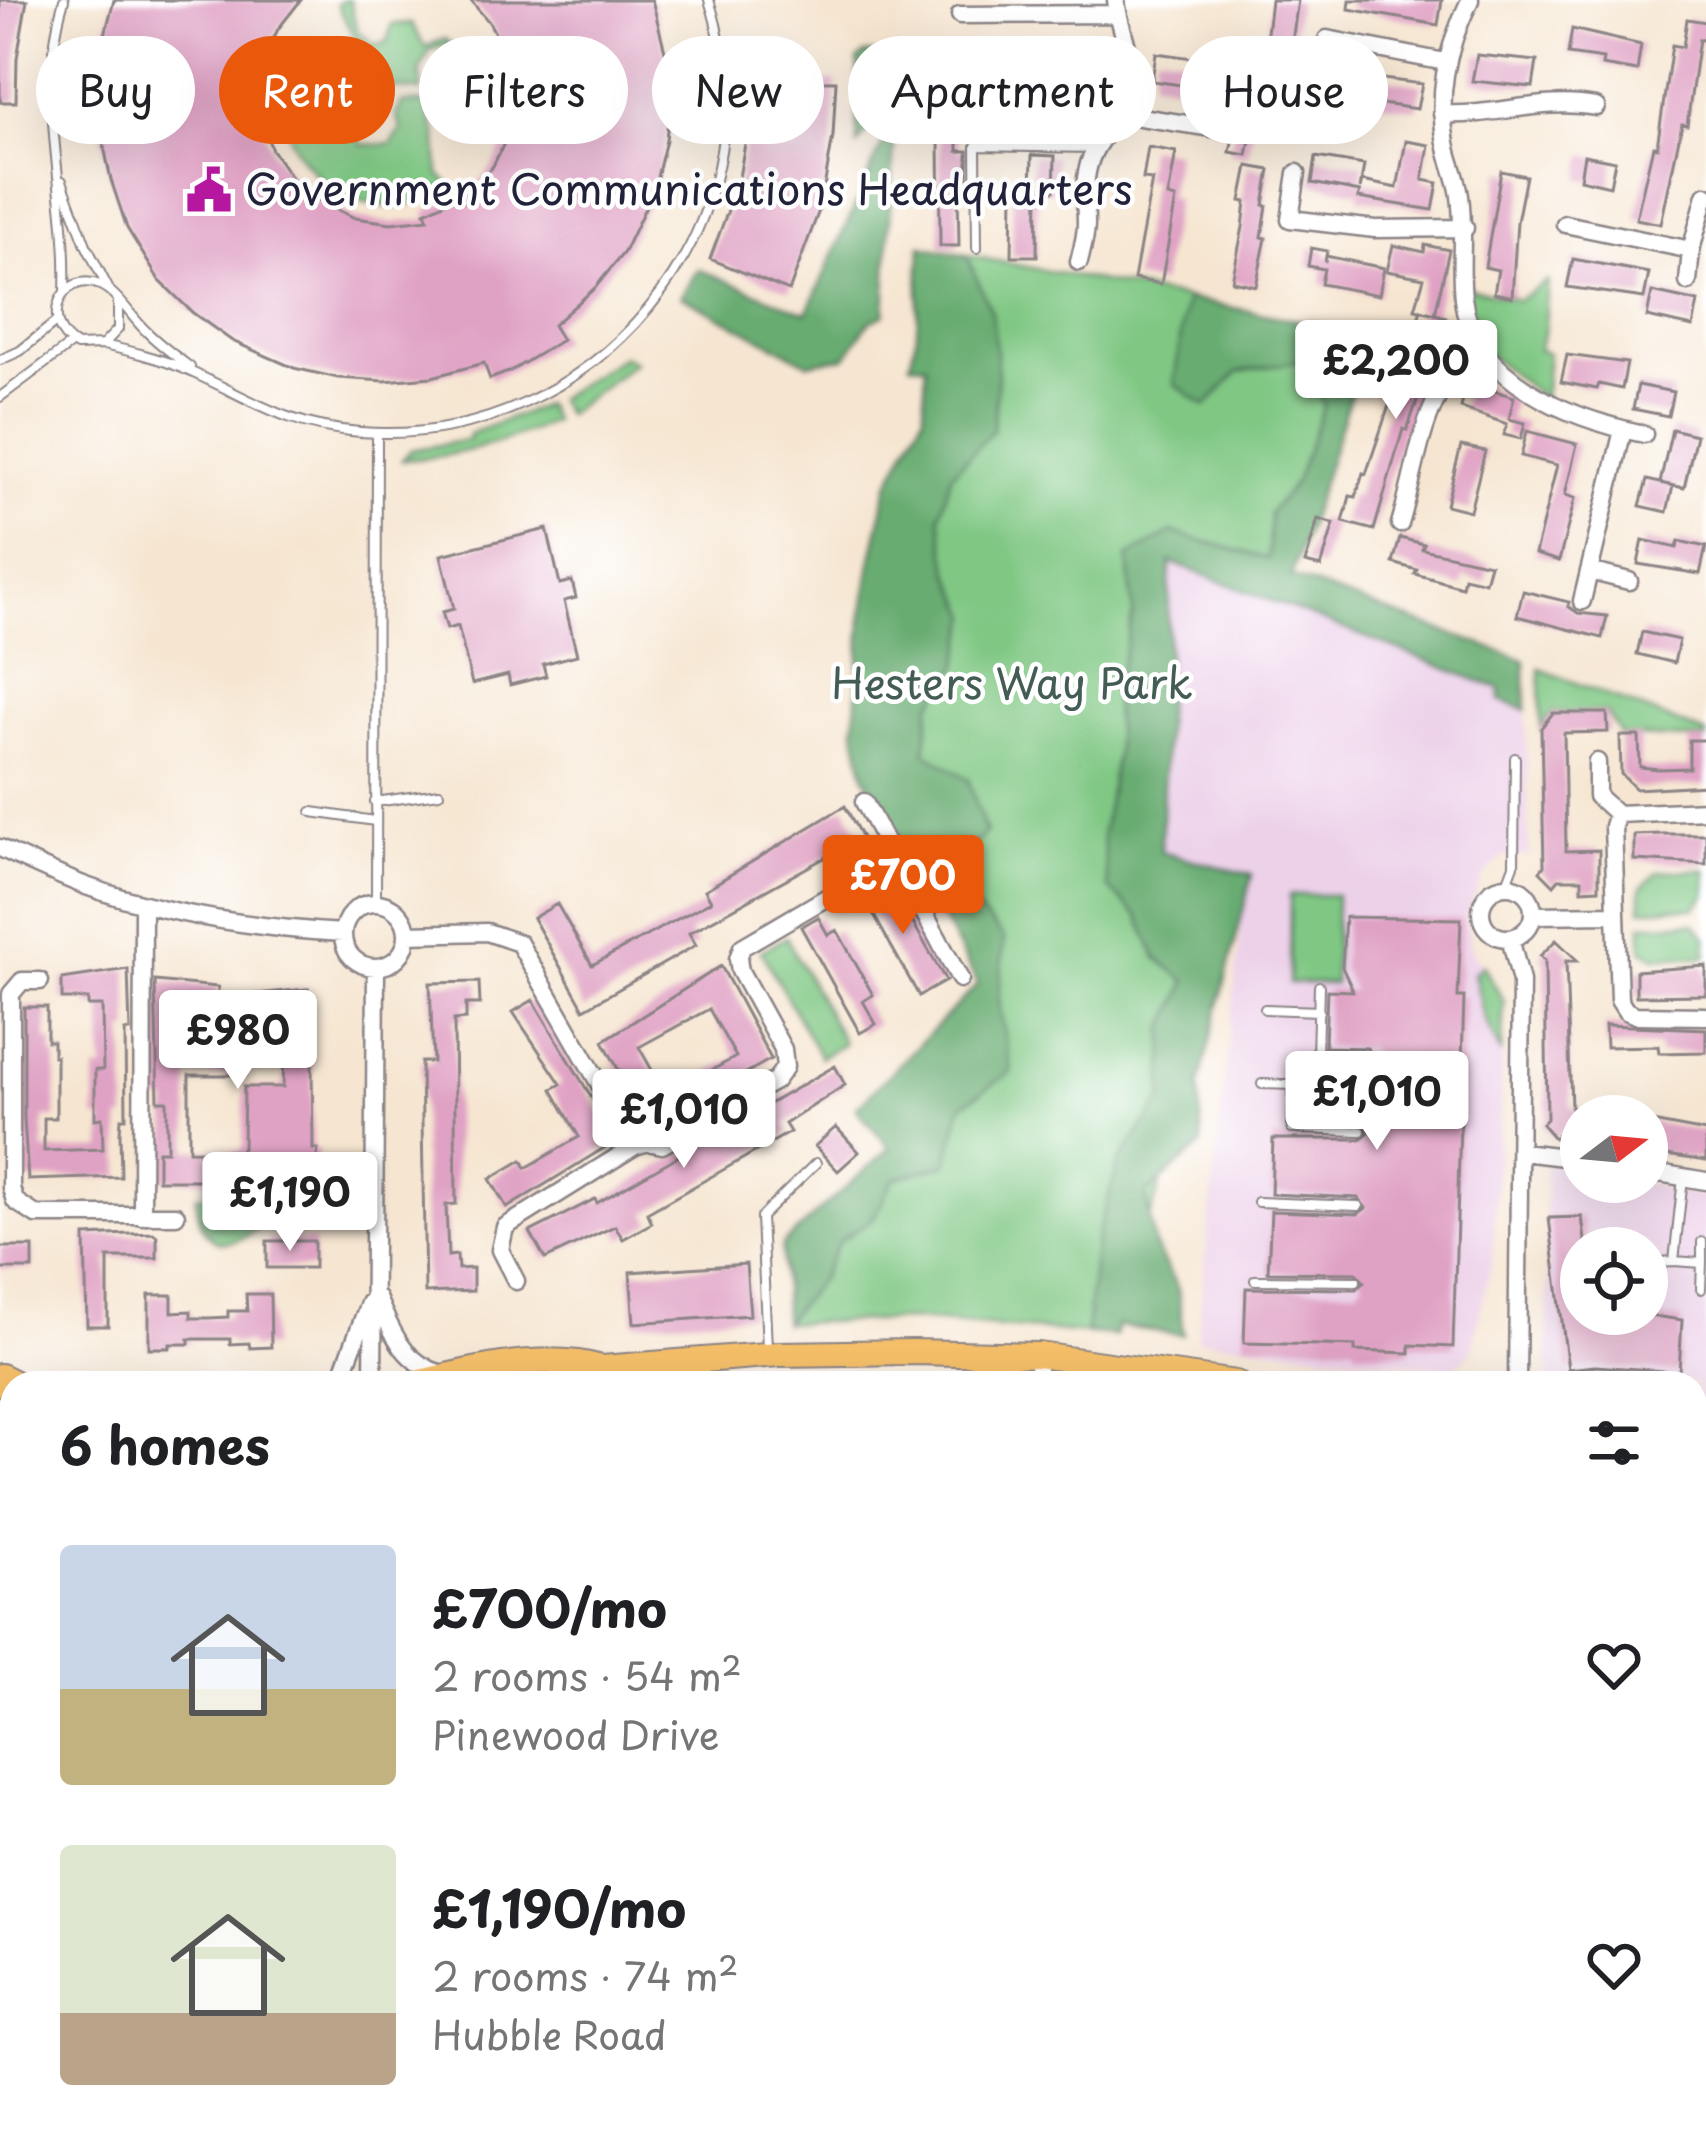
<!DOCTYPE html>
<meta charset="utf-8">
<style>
:root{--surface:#fff;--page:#f6f6f6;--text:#202124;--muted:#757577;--accent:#ea580c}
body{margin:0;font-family:"Playpen Sans",sans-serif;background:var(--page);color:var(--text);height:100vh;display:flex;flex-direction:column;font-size:45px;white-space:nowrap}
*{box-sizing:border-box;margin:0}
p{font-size:39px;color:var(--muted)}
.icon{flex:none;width:66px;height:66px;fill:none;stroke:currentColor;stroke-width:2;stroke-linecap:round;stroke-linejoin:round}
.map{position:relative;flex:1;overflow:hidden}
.sheet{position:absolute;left:0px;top:1371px;width:1707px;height:771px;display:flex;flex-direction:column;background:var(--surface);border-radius:36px 36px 0 0;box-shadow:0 12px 48px #0002}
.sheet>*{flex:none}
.hud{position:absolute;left:36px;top:36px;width:1635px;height:108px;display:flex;gap:24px}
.needle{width:78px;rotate:74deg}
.fabs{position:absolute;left:1560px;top:1095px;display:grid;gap:24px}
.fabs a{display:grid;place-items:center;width:108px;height:108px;border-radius:50%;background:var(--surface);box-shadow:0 12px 48px #0002;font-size:60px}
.price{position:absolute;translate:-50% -102px;padding:0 27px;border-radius:12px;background:#fff;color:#222;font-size:39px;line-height:78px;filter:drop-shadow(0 3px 6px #0008)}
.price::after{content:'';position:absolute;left:50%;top:72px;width:36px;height:27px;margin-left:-18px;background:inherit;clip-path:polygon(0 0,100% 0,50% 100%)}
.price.active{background:var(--accent);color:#fff}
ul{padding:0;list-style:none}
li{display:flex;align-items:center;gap:36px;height:300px;padding:0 60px}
li span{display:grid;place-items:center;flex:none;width:336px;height:240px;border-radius:12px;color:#555}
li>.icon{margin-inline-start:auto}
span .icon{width:144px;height:144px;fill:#fffc;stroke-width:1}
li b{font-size:51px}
h2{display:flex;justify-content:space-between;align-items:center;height:144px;padding:0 60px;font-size:51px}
.pill{padding:0 42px;border-radius:54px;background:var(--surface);box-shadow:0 12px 48px #0002;font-size:42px;line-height:108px}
.pill.active{background:var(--accent);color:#fff}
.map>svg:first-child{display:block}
</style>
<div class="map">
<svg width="1706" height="2141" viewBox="0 0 1706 2141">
<rect width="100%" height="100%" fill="#fff"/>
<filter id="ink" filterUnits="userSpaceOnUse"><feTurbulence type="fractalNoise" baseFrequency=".00833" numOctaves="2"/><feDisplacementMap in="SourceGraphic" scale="24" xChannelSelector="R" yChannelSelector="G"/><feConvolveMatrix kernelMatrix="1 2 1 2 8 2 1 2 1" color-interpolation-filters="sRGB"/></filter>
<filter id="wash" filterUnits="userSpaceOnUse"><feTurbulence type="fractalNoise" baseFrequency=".004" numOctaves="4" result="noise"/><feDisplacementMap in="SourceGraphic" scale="48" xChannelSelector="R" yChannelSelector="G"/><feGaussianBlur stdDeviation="2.7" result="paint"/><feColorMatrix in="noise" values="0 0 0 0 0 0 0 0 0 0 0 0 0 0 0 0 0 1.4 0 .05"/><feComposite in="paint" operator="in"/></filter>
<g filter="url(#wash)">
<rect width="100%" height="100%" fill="#f6e6d1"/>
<path fill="#edd1e9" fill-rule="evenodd" d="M1170,561L1291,577L1525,660L1529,856L1503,857L1483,877L1465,917L1474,956L1490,971L1505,1011L1492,1260L1471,1352L1462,1362L1449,1368L1197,1339L1246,879L1161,853Z
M1545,1160L1581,1168V1182H1640L1706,1197V1458L1695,1453V1383H1549ZM1581,1248H1647V1314H1581Z
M1706,1612V1927L1695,1856V1614Z"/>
<path fill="#7fc783" stroke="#50745f" stroke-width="3" d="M345,0H350L357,31L375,45L387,42L392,24H412L425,47L444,39L451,44L430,50L420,70L421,91L377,86L374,75L337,4Z
M352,48C363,68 364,91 354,110L361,145L391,144L401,130L396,115L402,103H425L437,135L439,174L450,184C440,190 429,198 417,202C340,225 261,142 285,68C311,74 334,70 352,48Z
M921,246L1370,335L1291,577L1170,561L1161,852L1252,875L1115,1336L914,1320L784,1323L782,1245L890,1148L856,1108L978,984L865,776L855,728L862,620L871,563L888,485L924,414L926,364L910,363L917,333Z
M1548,281L1545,328L1538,350L1548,353L1544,399L1487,354L1462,286L1518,300Z
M623,356L635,362L566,415L556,399Z
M545,405L553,421C504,444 456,457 402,460L411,450L469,440V434Z
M1540,669L1706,734V740L1620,736L1607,713H1553L1541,728Z
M1706,870V896L1695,908L1641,909V888L1659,871Z
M1290,895H1336L1334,984L1289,983Z
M1694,923L1706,937V957H1655L1642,949V924Z
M786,937L844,1044L820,1057L761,951Z
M1483,965L1504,1001L1501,1054L1484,1017L1474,973Z
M320,1191L321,1225C303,1225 278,1221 260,1227C256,1228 248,1235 244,1237C209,1255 197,1223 196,1196Z
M12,1414V1568L0,1562V1416Z
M39,2130H191L189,2141H39Z
M1274,2130H1561V2141H1288Z"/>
<path fill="#67ac71" stroke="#446756" stroke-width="3" d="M866,54H874C894,79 876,124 857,145L858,60Z
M888,141L894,146L885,314L869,322L846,357L808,363L681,296L698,269L807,313L883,143Z
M921,246L967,256L992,313L998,374L993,430L951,475L940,517L949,570L970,615L958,668L931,704L925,752L968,779L986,833L960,858L973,905L1004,938L999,1002L1011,1072L962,1105L947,1164L894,1179L873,1219L839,1241L821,1278L784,1323L782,1245L890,1148L856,1108L978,984L865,776L855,728L862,620L871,563L888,485L924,414L926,364L910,363L917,333Z
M1186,299L1370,335L1291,577L1525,660L1526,710L1500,700V689L1170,562L1161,852L1252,875L1199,1085L1202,1145L1146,1194L1154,1245L1178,1289L1183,1335L1117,1326L1115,1336L1086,1333L1096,1239L1119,1162L1163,1099L1165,1028L1187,982L1157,958L1138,916L1108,888L1102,834L1116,752L1114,694L1133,614L1128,557L1172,532L1268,559L1270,512L1295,482L1324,405L1301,361L1238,372L1206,406L1174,384Z"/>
<g id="blocks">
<path fill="#e0a2c4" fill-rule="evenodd" d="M0,0H27L17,58L16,102H0Z
M114,0H301L278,29L264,59L263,126L272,150L293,180L321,202L355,218L391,223L428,219L425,212L459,196L463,202L493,166L508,135L514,90L506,54L489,22L470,0H652L667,59L670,100L666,140L654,189L624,252L595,288L553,325L562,340L511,371L490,379L484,363L432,377L384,381L338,378L294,368L232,341L193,313L159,280L127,228L111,180L100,127L82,128L89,43L102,46Z
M1271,0H1298L1282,113L1258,108Z
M1350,0H1442L1438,25L1349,9Z
M1687,19L1706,22V41L1699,39L1687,125L1682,124L1661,224L1636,219L1653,146L1657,147L1672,45L1683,47Z
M1572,29L1641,45L1637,71L1602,65L1603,59L1568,54Z
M1156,53L1229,63L1225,91L1152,81Z
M1051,54L1076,55L1072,134L1045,133Z
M1477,55L1537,61L1533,87L1472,81Z
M1336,73L1422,84L1417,109L1332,97Z
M943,74L1012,75L1011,102L943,101Z
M749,80L836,81L833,136L821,205L789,291L710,259L738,183L748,127Z
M1239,106L1256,110L1247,155L1230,152Z
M958,135V151H968V187H958L959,246H940L939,136Z
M1406,141L1429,145L1423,180L1438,183L1433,210L1358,198L1360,192L1312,183L1316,157L1364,165L1360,189L1362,181L1397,188Z
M1148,147L1176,152L1168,197L1176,199L1161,284L1134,279L1152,180L1143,179Z
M1032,155L1055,156L1054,191H1038L1037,256H1012L1013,191H1031Z
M1584,155L1615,161L1610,186L1580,179Z
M1248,166L1270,170L1264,205L1267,206L1262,237L1266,238L1256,286L1232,281L1243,227L1246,202L1241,201Z
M1501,171L1526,176L1517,222L1512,297L1494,293L1498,270L1485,267Z
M1393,245L1424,252L1425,245L1449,250L1435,314L1415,309L1424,278L1387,271Z
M1311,248L1327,251L1325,262L1326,256L1384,268L1379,295L1321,284L1324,269L1308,266Z
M1573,259L1649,273L1644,298L1567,287Z
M1652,292L1698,302L1693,327L1647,317Z
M1421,310L1446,317L1407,430L1403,429L1374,530L1343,522L1350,496L1356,497L1363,473L1366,474Z
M1567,355L1627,363L1622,389L1599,384L1597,389L1561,382Z
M1467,382L1514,397L1509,419L1525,423L1521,439L1504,435L1507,424L1461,408Z
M1638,385L1673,392L1668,416L1633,409Z
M1672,429L1696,435L1684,488L1660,483Z
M1527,431L1577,444L1565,495L1575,498L1559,561L1535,554L1557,465L1521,456Z
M1461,446L1485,451L1470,511L1446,505Z
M1647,480L1673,486L1667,512L1640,506Z
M1318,519L1334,524L1321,567L1305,563Z
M547,529L560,584L572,581L576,598L564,601L577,655L543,664L546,676L510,685L508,675L472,684L458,626L447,629L442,612L454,609L441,555Z
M1400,538L1424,544L1422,549L1490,564L1485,582L1464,577L1462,587L1415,574L1417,570L1393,563Z
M1643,540L1677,548L1679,541L1706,547L1700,574L1638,564Z
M1523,591L1569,602L1568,606L1578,613L1607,616L1602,638L1517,616Z
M1642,632L1679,640L1674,663L1637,654Z
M1553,713H1607L1608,732L1564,733L1566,851L1599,850V889L1582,890V879H1559L1554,885L1540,871L1544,866L1541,728Z
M1620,736H1639L1640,767L1658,769L1689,768V740H1706V785L1636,789L1621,774Z
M845,806L867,847L840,861L835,852L689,933L696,945L584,1009L533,918L557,904L592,965L711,901L705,890Z
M1661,834H1706V864L1634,860V835Z
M887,877L946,981L919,996L861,892Z
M818,917L828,935L837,930L873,995L863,1001L876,1024L860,1033L801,927Z
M1345,917L1461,919L1458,997H1464L1453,1347L1410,1345V1353L1355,1351V1346L1244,1343L1246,1288L1356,1289L1364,1282L1356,1273L1268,1272L1271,1211L1358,1214L1366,1208L1358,1198L1271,1194L1273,1139H1361L1369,1132L1362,1123L1300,1121L1301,1085L1296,1077V1065L1367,1064L1374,1057L1367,1048L1325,1047L1327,990L1353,991L1342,967Z
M1556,940L1578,961H1566L1571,1108L1581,1109V1137L1559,1134L1554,1138L1542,1124L1547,1119L1545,960L1540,956Z
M721,966L771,1059L730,1082L732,1086L650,1128L603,1041ZM709,1009L736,1057L666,1095L639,1047Z
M1706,966V995L1636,996V971Z
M128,969L130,1031H125L126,1118H121L120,1133L121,1177L28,1180L24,1118V1007H47V1041H53V1056H56V1118H44V1151L103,1149L102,1118L95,1119V1070H103L102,1006H88V999H62V979Z
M155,981L218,987V1009H196V1018H180V1052H246V1075H189V1150L239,1151L243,1147L244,1087H283L285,1026H269V1017H246V995L308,989V1063H312L313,1149H318L314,1180H158V1151H167V1101H158Z
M479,982L480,1004H466V1019L454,1020L456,1204L446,1205L448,1256L457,1255L458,1269L473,1268V1291L425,1293L421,1062H433L430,983Z
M533,1000L617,1140L507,1208L490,1179L522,1160L526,1168L579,1137L552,1089L561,1084L513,1012Z
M1605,1025L1706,1029V1052L1659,1053L1658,1046L1606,1047Z
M835,1066L845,1085L785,1124L790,1132L647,1213L652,1223L623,1239L615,1226L545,1259L530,1232L595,1199L597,1203Z
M1647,1121L1706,1132V1161L1647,1152Z
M836,1127L859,1152L838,1171L815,1146Z
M1582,1217L1586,1248H1581V1314H1639L1682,1320L1679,1372L1595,1366L1568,1369L1549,1218Z
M153,1233L157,1236V1258H108V1326H87L85,1236Z
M267,1241H314V1268H267Z
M0,1247H33V1269H0Z
M746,1264L750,1315L634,1323L630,1272Z
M246,1294H270L271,1347L250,1348L249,1343L230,1344V1339H189V1344H170V1348H149V1295H172V1312L191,1311V1318H209L228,1317V1311H247Z"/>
</g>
</g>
<g filter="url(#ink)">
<use href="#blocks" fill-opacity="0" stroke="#8c8486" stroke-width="3"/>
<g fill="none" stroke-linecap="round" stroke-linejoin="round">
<g stroke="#8c8486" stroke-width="12">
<path id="lane" d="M64,0C34,99 69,192 65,291
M62,181L86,245L108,288
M977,248L976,146L1094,148
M118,302V329L103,345L77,346C38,324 61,270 100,285C118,293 132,318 146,331C159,344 175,356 190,367
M103,345C130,351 156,357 182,368C248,396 282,426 360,432C592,450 783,226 709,0
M0,360L20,351L56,322
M0,397L71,344
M375,802L439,793
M312,812L375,821
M1506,886L1514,865L1515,758
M376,903L377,433
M1319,986L1317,1055L1366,1056
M1265,1009L1319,1011
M1262,1084L1293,1085L1292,1129L1361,1131
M1258,1202L1358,1206
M1674,1261L1702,1263L1701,1289
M1647,1263L1674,1261L1683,1178
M1702,1263V1242
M1255,1280L1356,1281
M767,1348L761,1217L816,1163
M1695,1646L1706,1639
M1695,1665L1706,1734"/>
</g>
<g stroke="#8c8486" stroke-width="21">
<path id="street" d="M1470,0C1446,49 1435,98 1448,152C1452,167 1458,181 1460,196C1465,231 1459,264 1463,298C1472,382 1573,419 1644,434
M960,15L1117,14
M1322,67L1327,39L1445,62
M1127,106L1140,117L1219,129
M1442,114C1495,117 1543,97 1596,107
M1297,173L1290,219L1375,229L1465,228
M1565,224L1691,250
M1079,262C1082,250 1086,236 1086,224C1086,201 1082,182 1091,158C1101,131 1129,113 1131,84C1134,55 1119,29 1116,0
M1688,282L1691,250L1706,195
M1400,524C1422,450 1419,400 1479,342
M1589,571L1629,581
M1582,601L1623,430
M1597,762V796L1617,814L1613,826L1619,1000L1626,1011L1636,1015L1706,1016
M864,802L960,979
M1617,814L1706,810
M0,848C28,861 57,875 86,886C168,916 257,928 343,933
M1481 912a26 26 0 1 1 52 0a26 26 0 1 1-52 0Z
M343 935a32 32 0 1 1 64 0a32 32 0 1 1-64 0Z
M1534,915L1614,914
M407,934L487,932L519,943L635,1146L648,1142L662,1145L775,1081L785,1067L783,1049L740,971L738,959L742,947L894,858
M1510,938L1521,981L1517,1383
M40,981H22L11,994V1188L15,1201L36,1215H176
M1522,1152L1581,1159
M1647,1171L1706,1181
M142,1216L143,904
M516,1281L500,1250L505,1227L635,1146
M377,1298C392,1332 403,1363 442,1374
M339,1383L369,1303
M373,1383L376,967
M1037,1383L1039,1355
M1695,2127L1706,2126
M842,2130L843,2141
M983,2130L1039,2141
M193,2141L196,2130
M399,2141L401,2130
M1430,2141L1434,2130
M1648,2141V2130"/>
</g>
<g stroke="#8c8486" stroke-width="28">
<path id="primary" d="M417,1383C473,1369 546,1351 602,1368
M557,1383L602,1368L779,1354L913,1352L1039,1355L1236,1383
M1695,1436L1706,1437"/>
</g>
<g stroke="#8c8486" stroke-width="34">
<path id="highway" d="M0,1379L12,1385
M0,1575L12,1579
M10,2141L2,1753L3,1698L12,1657"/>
</g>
<use href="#lane" stroke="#fff" stroke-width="8"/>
<use href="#street" stroke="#fff" stroke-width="16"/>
<use href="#primary" stroke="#f6c06b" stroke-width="24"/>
<use href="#highway" stroke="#f6c06b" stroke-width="30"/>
</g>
</g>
<defs>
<g id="civic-bare" transform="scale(3.6)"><path d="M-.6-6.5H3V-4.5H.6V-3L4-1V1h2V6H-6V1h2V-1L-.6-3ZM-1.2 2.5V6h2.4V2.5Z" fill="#b5179e" stroke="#fff" stroke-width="2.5" paint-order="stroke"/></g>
</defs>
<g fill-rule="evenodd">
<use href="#civic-bare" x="209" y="190"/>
</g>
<g text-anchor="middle" stroke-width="9" stroke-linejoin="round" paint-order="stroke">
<g font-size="42" fill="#22223b" stroke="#fff" text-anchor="start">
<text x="245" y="205">Government Communications Headquarters</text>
</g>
<g font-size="42" fill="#435c54" stroke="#fff">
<text x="1012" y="699">Hesters Way Park</text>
</g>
</g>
</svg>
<div class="fabs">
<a><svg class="needle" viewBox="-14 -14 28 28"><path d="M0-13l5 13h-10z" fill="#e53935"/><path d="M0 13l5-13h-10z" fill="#757577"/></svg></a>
<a><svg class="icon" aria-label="locate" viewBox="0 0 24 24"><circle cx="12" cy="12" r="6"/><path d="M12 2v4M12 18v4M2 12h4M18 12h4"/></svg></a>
</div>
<b class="price" style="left:1396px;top:422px">£2,200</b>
<b class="price active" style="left:903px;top:937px">£700</b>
<b class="price" style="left:238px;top:1092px">£980</b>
<b class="price" style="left:1377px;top:1153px">£1,010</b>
<b class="price" style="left:684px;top:1171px">£1,010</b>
<b class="price" style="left:290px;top:1254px">£1,190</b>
<div class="hud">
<a class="pill">Buy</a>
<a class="pill active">Rent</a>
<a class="pill">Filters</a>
<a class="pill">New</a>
<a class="pill">Apartment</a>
<a class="pill">House</a>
</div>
<section class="sheet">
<h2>6 homes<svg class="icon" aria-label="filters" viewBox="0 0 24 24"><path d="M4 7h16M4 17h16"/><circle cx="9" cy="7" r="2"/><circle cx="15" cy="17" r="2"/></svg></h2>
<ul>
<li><span style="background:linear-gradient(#c9d6e8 60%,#c2b280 0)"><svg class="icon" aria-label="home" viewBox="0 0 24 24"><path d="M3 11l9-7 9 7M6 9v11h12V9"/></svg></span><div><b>£700/mo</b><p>2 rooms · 54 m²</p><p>Pinewood Drive</p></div><svg class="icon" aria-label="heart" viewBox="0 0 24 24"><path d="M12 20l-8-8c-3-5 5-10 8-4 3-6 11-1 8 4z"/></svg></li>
<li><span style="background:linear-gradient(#dfe7d0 70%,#b9a48a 0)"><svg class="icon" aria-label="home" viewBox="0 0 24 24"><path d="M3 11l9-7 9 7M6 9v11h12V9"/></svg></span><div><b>£1,190/mo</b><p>2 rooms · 74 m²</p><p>Hubble Road</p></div><svg class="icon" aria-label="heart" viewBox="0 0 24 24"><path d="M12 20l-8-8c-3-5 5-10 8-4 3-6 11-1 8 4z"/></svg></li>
</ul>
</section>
</div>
